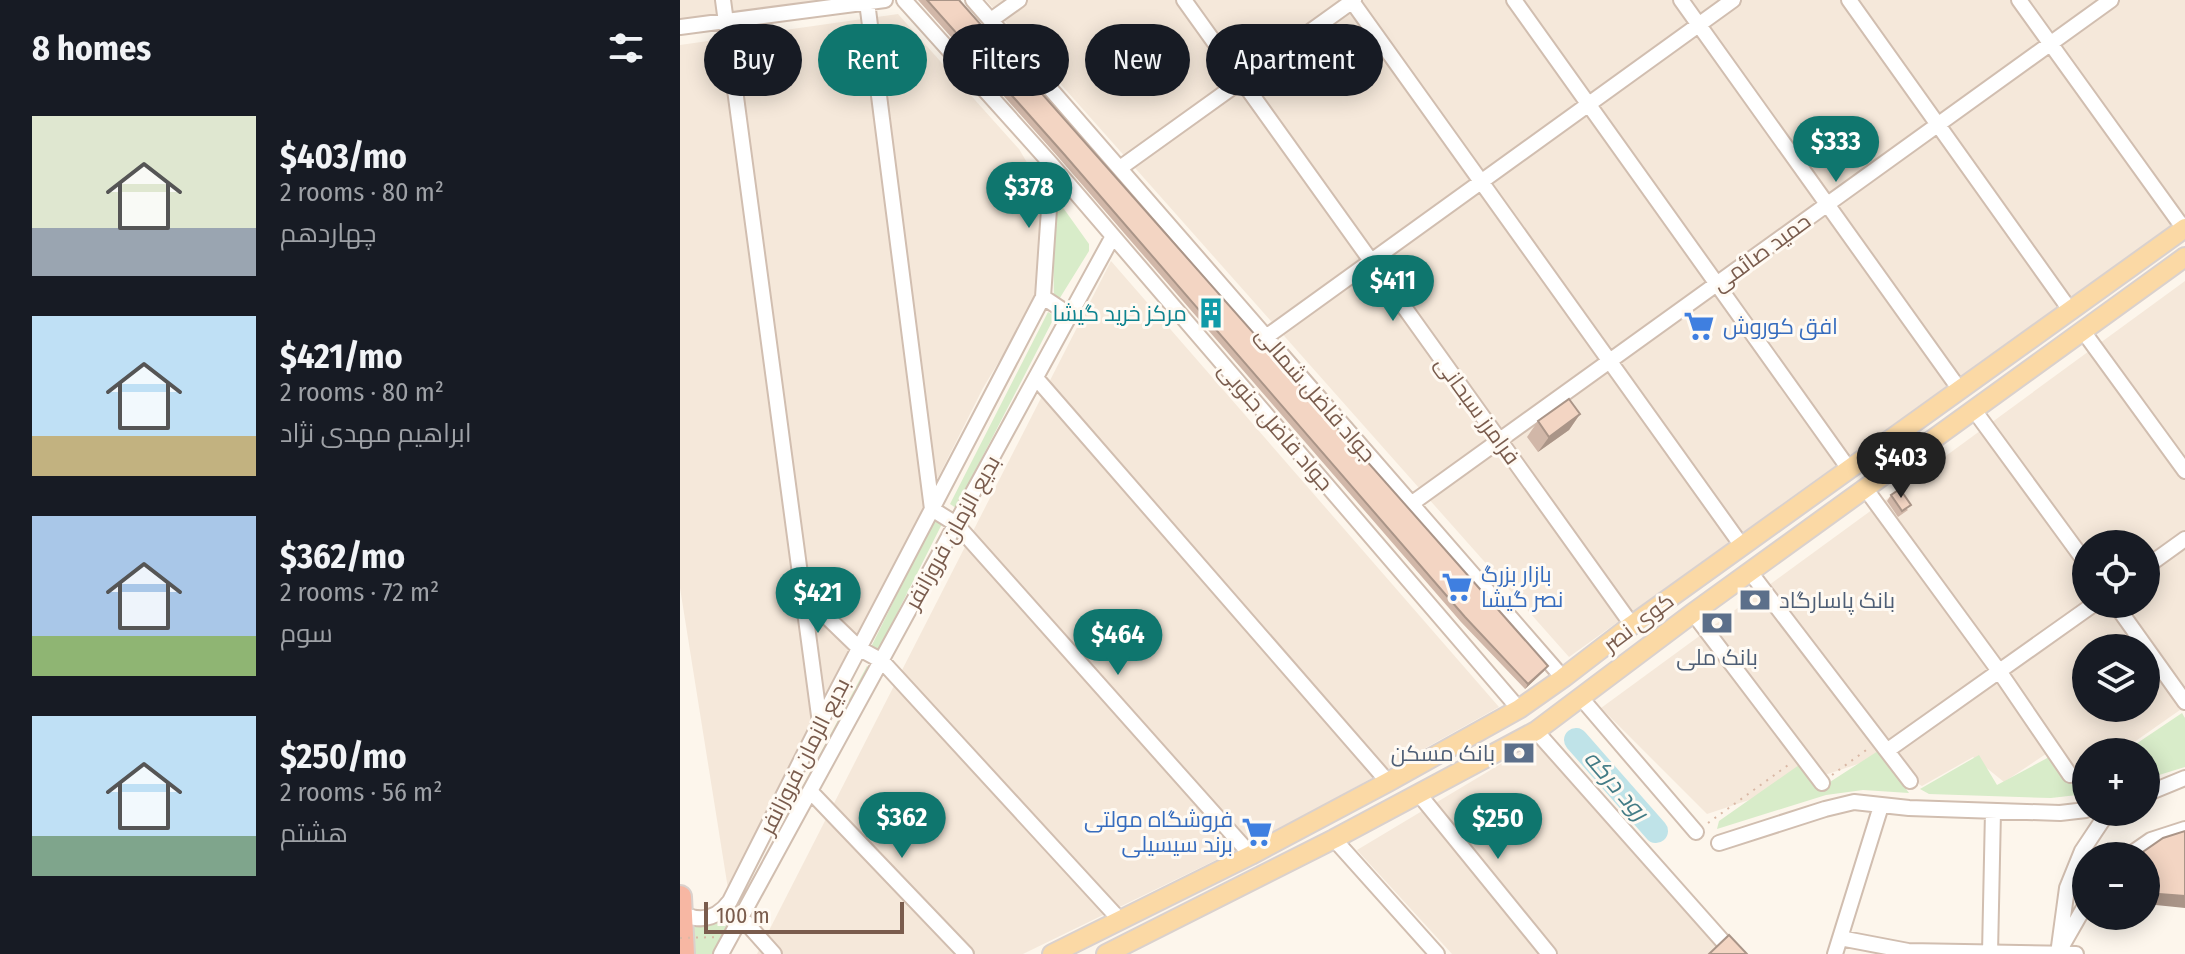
<!DOCTYPE html>
<meta charset="utf-8">
<style>
:root{--surface:#171b24;--page:#242831;--text:#f1f3f6;--muted:#9ea1a6;--accent:#0f766e}
body{margin:0;font-family:"Fira Sans Condensed",Cairo,sans-serif;background:var(--page);color:var(--text);height:100vh;display:flex;flex-direction:column;font-size:30px;white-space:nowrap}
*{box-sizing:border-box;margin:0}
p{font-size:26px;color:var(--muted)}
.icon{flex:none;width:44px;height:44px;fill:none;stroke:currentColor;stroke-width:2;stroke-linecap:round;stroke-linejoin:round}
.map{position:relative;flex:1;overflow:hidden}
.panel{display:flex;flex-direction:column;background:var(--surface);width:680px}
.panel>*{flex:none}
.guide{position:absolute;left:24px;top:24px;width:760px;height:72px;display:flex;gap:16px}
.tools{position:absolute;left:1392px;top:530px;display:grid;gap:16px}
.tools a{display:grid;place-items:center;width:88px;height:88px;border-radius:50%;background:var(--surface);box-shadow:0 4px 20px #0003;font-size:40px}
.scale{position:absolute;left:24px;bottom:20px;width:200px;box-sizing:border-box;padding-left:8px;border:4px solid #7a5c4d;border-top:0;font-size:22px;line-height:28px;white-space:nowrap;color:#7a5c4d;-webkit-text-stroke:6px #fffaf3;paint-order:stroke}
.price{position:absolute;translate:-50% -68px;padding:0 18px;border-radius:28px;background:var(--accent);color:#fff;font-size:26px;line-height:52px;filter:drop-shadow(0 2px 4px #0008)}
.price::after{content:'';position:absolute;left:50%;top:48px;width:24px;height:18px;margin-left:-12px;background:inherit;clip-path:polygon(0 0,100% 0,50% 100%)}
.price.active{background:#222;color:#fff}
ul{padding:0;list-style:none}
li{display:flex;align-items:center;gap:24px;height:200px;padding:0 32px}
li span{display:grid;place-items:center;flex:none;width:224px;height:160px;border-radius:0px;color:#555}
li>.icon{margin-inline-start:auto}
span .icon{width:96px;height:96px;fill:#fffc;stroke-width:1}
li b{font-size:34px}
h2{display:flex;justify-content:space-between;align-items:center;height:96px;padding:0 32px;font-size:34px}
.pill{padding:0 28px;border-radius:36px;background:var(--surface);box-shadow:0 4px 20px #0003;font-size:28px;line-height:72px}
.pill.active{background:var(--accent);color:#fff}
main{display:flex;flex:1;min-height:0}
.map>svg:first-child{display:block}
</style>
<main>
<section class="panel">
<h2>8 homes<svg class="icon" aria-label="filters" viewBox="0 0 24 24"><path d="M4 7h16M4 17h16"/><circle cx="9" cy="7" r="2"/><circle cx="15" cy="17" r="2"/></svg></h2>
<ul>
<li><span style="background:linear-gradient(#dfe7d0 70%,#9aa5b1 0)"><svg class="icon" aria-label="home" viewBox="0 0 24 24"><path d="M3 11l9-7 9 7M6 9v11h12V9"/></svg></span><div><b>$403/mo</b><p>2 rooms · 80 m²</p><p>چهاردهم</p></div></li>
<li><span style="background:linear-gradient(#bfe0f5 75%,#c2b280 0)"><svg class="icon" aria-label="home" viewBox="0 0 24 24"><path d="M3 11l9-7 9 7M6 9v11h12V9"/></svg></span><div><b>$421/mo</b><p>2 rooms · 80 m²</p><p>ابراهیم مهدی نژاد</p></div></li>
<li><span style="background:linear-gradient(#a9c7e8 75%,#8fb573 0)"><svg class="icon" aria-label="home" viewBox="0 0 24 24"><path d="M3 11l9-7 9 7M6 9v11h12V9"/></svg></span><div><b>$362/mo</b><p>2 rooms · 72 m²</p><p>سوم</p></div></li>
<li><span style="background:linear-gradient(#bfe0f5 75%,#7fa58c 0)"><svg class="icon" aria-label="home" viewBox="0 0 24 24"><path d="M3 11l9-7 9 7M6 9v11h12V9"/></svg></span><div><b>$250/mo</b><p>2 rooms · 56 m²</p><p>هشتم</p></div></li>
</ul>
</section>
<div class="map">
<svg width="1505" height="954" viewBox="0 0 1505 954">
<rect width="100%" height="100%" fill="#fdf6ec"/>
<path fill="#f5e8da" fill-rule="evenodd" d="M0,0H147L0,20Z
M306,0H1505V215L889,657Z
M218,14L339,149L352,171L369,278L303,388L49,895L0,588V45Z
M431,261L819,707L606,826L343,954H77Z
M1505,281V711L1500,710L1440,752H1406V776L1401,779L1378,746L1324,782L1293,757L1242,786L1193,759L1027,814L921,708ZM1406,544H1466V604H1406ZM1406,648H1466V708H1406Z
M859,741L1046,954H772L677,850Z"/>
<path fill="#d8ecc9" d="M379,202L409,244V251L378,301L374,299L372,203Z
M368,312L375,316L276,508L270,504Z
M256,516L264,520L198,651L191,647Z
M187,666L193,671L45,954H10V922C35,925 44,918 61,901Z
M1502,713L1505,718V767L1466,779V752H1444Z
M1198,751L1229,793L1183,790L1146,795L1037,829L1039,821L1119,765L1139,789Z
M1299,755L1317,785L1371,756L1393,786L1406,777V794L1371,798L1249,794L1240,789Z"/>
<g fill="none" stroke-linecap="round" stroke-linejoin="round">
<path stroke="#bfe3e8" stroke-width="24" d="M896,740L976,831"/>
<g stroke="#d1beb0" stroke-width="18">
<path id="minor" d="M43,0L140,723
M224,0L372,165L839,709
M293,0L883,678
M504,0L952,625
M671,0L1062,546
M834,0L1169,469
M1001,0L1280,390
M1169,0L1390,310
M1339,0L1504,229
M187,2L252,509L276,524L571,855
M311,20L339,0
M0,27L205,0
M440,168L674,0
M363,297L390,315
M1403,331L1505,471
M586,337L1053,0
M356,378L708,782
M1294,410L1406,563
M1185,488L1319,671L1390,775
M731,504L1431,0
M1466,567L1505,539
M1070,572L1230,781
M122,593L180,649L202,661L440,920
M1435,604L1505,702
M1013,613L1142,783
M902,699L1016,832
M856,731L1054,954
M1208,750L1414,604
M131,792L286,954
M738,793L869,954
M1466,794L1505,778
M654,839L757,954
M1039,843L1145,809L1174,802L1229,808L1380,813L1406,810
M1448,856L1471,840L1505,829
M2,904L6,915C24,923 39,916 50,901L140,723L363,297L372,165
M62,918L94,954
M1160,938L1228,951L1396,954
M1382,946L1406,904
M1310,953L1313,811
M41,954L433,236
M1155,954L1201,806
M1378,954L1387,888L1402,851L1428,812"/>
</g>
<g stroke="#dad1cd" stroke-width="22">
<path id="major" d="M372,954L571,855L708,782L839,709L883,678L952,625L1505,228
M426,954L654,839L856,731L1013,613L1505,257"/>
</g>
<g stroke="#dad1cd" stroke-width="26">
<path id="highway" d="M0,897L3,954"/>
</g>
<path stroke="#d9b8a5" stroke-width="2" stroke-dasharray="2 6" stroke-linecap="butt" d="M1152,775L1189,748
M1028,823L1111,763"/>
<use href="#minor" stroke="#fff" stroke-width="14"/>
<use href="#major" stroke="#fbd9a5" stroke-width="18"/>
<use href="#highway" stroke="#f7b7a3" stroke-width="22"/>
<path stroke="#d9b8a5" stroke-width="2" stroke-dasharray="2 6" stroke-linecap="butt" d="M0,938L39,937"/>
</g>
<path fill="#d1b7a8" d="M238,0H279L864,671L845,689L781,622L379,158Z
M900,414L889,430L858,452L847,437L858,421Z
M1211,495L1228,510L1218,517L1207,501Z"/>
<path fill="#aa9588" d="M900,414L889,430L858,452L869,437Z
M868,666L864,671L845,689L848,684Z
M1466,893L1505,896V908L1466,904Z"/>
<path fill="#f3d5c3" stroke="#aa9588" stroke-width="2" d="M247,0H279L868,666L848,684L785,617L383,153Z
M889,399L900,414L869,437L858,421Z
M1220,489L1231,505L1222,511L1211,495Z
M1505,831V896L1466,893V856H1457L1483,838Z
M1049,935L1067,954H1029Z"/>
<defs>
<g id="building-bare" transform="scale(2.4)"><path d="M-4-6H4V6H1V3H-1V6H-4ZM-2.5-4.3h1.7v1.8h-1.7ZM.8-4.3h1.7v1.8H.8ZM-2.5-1h1.7V.8h-1.7ZM.8-1h1.7V.8H.8Z" fill="#0f9aa8" stroke="#fffaf3" stroke-width="2.5" paint-order="stroke"/></g>
<g id="supermarket-bare" transform="scale(2.4)"><path d="M-6-5.5h2.5l.6 2H6L4.5 2H-2.5L-4.4-4H-6ZM-1.5 3.2a1.3 1.3 0 1 0 .1 0ZM3 3.2a1.3 1.3 0 1 0 .1 0Z" fill="#3f7fe0" stroke="#fffaf3" stroke-width="2.5" paint-order="stroke"/></g>
<g id="bank-bare" transform="scale(2.4)"><path d="M-6-4H6V4H-6ZM0-2.3a2.3 2.3 0 1 0 0 4.6a2.3 2.3 0 1 0 0-4.6Z" fill="#5c6f8a" stroke="#fffaf3" stroke-width="2.5" paint-order="stroke"/></g>
</defs>
<g fill-rule="evenodd">
<use href="#building-bare" x="531" y="313"/>
<use href="#supermarket-bare" x="1019" y="326"/>
<use href="#supermarket-bare" x="777" y="587"/>
<use href="#bank-bare" x="1075" y="600"/>
<use href="#bank-bare" x="1037" y="623"/>
<use href="#bank-bare" x="839" y="753"/>
<use href="#supermarket-bare" x="577" y="832"/>
</g>
<g text-anchor="middle" stroke-width="6" stroke-linejoin="round" paint-order="stroke">
<g font-size="22" fill="#7a5c4d" stroke="#fffaf3">
<text transform="translate(1081 252) rotate(-36)" y="8">حمید صائمی</text>
<text transform="translate(636 394) rotate(49)" y="8">جواد فاضل شمالی</text>
<text transform="translate(798 410) rotate(54)" y="8">فرامرز سبحانی</text>
<text transform="translate(596 426) rotate(49)" y="8">جواد فاضل جنوبی</text>
<text transform="translate(272 532) rotate(-61)" y="8">بدیع‌ الزمان فروزانفر</text>
<text transform="translate(958 622) rotate(-37)" y="8">کوی نصر</text>
<text transform="translate(124 756) rotate(-63)" y="8">بدیع الزمان فروزانفر</text>
</g>
<g font-size="22" fill="#0d838f" stroke="#fffaf3" text-anchor="end">
<text x="507" y="321">مرکز خرید گیشا</text>
</g>
<g font-size="22" fill="#366cbe" stroke="#fffaf3" text-anchor="start">
<text x="1043" y="334">افق کوروش</text>
<text x="801" y="582">بازار بزرگ<tspan x="801" dy="25">نصر گیشا</tspan></text>
<text x="553" y="827" text-anchor="end">فروشگاه مولتی<tspan x="553" dy="25">برند سیسیلی</tspan></text>
</g>
<g font-size="22" fill="#4e5e75" stroke="#fffaf3" text-anchor="start">
<text x="1099" y="608">بانک پاسارگاد</text>
<text x="1037" y="665" text-anchor="middle">بانک ملی</text>
<text x="815" y="761" text-anchor="end">بانک مسکن</text>
</g>
<g font-size="24" font-style="italic" fill="#437c86" stroke="#fffaf3">
<text transform="translate(936 785) rotate(49)" y="8">رود درکه</text>
</g>
</g>
</svg>
<div class="tools">
<a><svg class="icon" aria-label="locate" viewBox="0 0 24 24"><circle cx="12" cy="12" r="6"/><path d="M12 2v4M12 18v4M2 12h4M18 12h4"/></svg></a>
<a><svg class="icon" aria-label="layers" viewBox="0 0 24 24"><path d="M12 4l9 5-9 5-9-5zM3 14l9 5 9-5"/></svg></a>
<a>+</a>
<a>−</a>
</div>
<div class="scale">100 m</div>
<b class="price" style="left:1156px;top:184px">$333</b>
<b class="price" style="left:349px;top:230px">$378</b>
<b class="price" style="left:713px;top:323px">$411</b>
<b class="price active" style="left:1221px;top:500px">$403</b>
<b class="price" style="left:138px;top:635px">$421</b>
<b class="price" style="left:438px;top:677px">$464</b>
<b class="price" style="left:222px;top:860px">$362</b>
<b class="price" style="left:818px;top:861px">$250</b>
<div class="guide">
<a class="pill">Buy</a>
<a class="pill active">Rent</a>
<a class="pill">Filters</a>
<a class="pill">New</a>
<a class="pill">Apartment</a>
</div>
</div>
</main>
